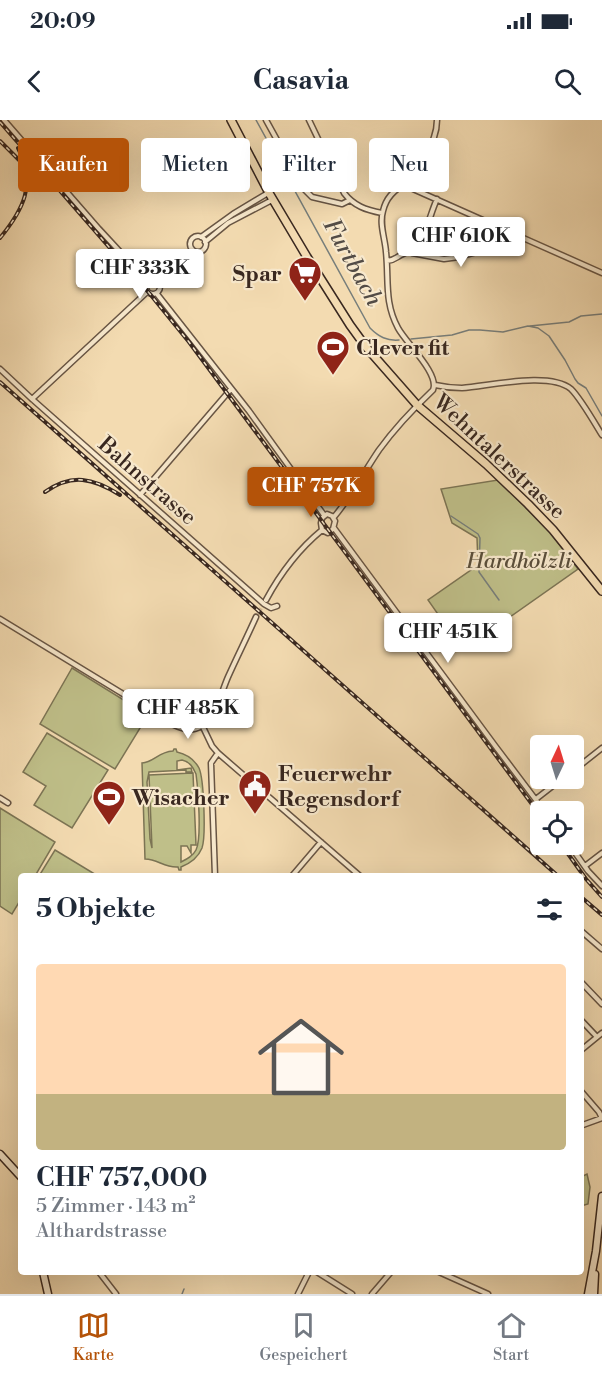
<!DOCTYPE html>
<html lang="de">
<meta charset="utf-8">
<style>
:root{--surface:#fff;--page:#f6f6f7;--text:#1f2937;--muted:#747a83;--line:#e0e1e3;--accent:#b45309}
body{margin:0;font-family:"Libre Bodoni",serif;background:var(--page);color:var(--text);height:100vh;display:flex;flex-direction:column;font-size:22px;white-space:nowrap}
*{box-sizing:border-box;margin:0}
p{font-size:20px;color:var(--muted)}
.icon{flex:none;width:33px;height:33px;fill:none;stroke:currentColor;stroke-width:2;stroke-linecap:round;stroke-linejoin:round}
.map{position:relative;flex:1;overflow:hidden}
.sheet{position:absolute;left:18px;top:753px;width:566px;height:402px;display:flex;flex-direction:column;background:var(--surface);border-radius:6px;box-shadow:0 6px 24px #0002}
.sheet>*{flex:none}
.hud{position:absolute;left:18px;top:18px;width:567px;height:54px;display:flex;gap:12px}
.needle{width:39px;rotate:4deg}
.fabs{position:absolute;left:530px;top:615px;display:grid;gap:12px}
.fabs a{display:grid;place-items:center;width:54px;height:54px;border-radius:6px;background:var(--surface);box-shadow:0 6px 24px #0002;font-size:30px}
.price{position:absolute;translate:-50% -51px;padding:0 14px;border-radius:6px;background:#fff;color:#222;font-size:20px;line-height:39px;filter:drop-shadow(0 2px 3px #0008)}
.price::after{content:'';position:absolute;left:50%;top:36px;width:18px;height:14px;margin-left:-9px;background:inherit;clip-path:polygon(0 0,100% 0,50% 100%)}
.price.on{background:var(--accent);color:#fff}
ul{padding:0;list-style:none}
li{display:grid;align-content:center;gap:12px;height:318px;padding:0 18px}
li+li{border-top:2px solid var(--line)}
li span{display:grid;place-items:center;height:186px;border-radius:6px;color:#555}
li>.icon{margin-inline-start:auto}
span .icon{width:108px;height:108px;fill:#fffc;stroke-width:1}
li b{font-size:26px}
h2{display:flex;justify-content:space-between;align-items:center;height:72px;padding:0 18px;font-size:26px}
.tag{padding:0 21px;border-radius:6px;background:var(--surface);box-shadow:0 6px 24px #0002;font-size:21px;line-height:54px}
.tag.on{background:var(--accent);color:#fff}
.status{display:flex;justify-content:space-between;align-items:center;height:42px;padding:0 30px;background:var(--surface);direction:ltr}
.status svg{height:16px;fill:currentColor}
header{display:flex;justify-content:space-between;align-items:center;height:78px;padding:0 18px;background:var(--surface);font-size:27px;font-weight:700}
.menu{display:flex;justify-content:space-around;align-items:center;height:84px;border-top:2px solid var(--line);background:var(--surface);font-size:16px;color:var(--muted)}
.menu a{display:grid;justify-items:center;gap:3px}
.menu .on{color:var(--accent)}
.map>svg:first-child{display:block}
</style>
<div class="status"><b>20:09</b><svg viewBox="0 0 49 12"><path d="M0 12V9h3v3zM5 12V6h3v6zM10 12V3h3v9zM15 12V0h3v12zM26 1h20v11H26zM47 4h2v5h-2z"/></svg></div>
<header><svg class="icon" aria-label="back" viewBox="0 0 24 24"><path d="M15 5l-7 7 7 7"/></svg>Casavia<svg class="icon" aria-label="search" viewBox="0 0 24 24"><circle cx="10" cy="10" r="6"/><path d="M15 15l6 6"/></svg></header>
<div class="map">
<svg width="602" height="1174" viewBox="0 0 602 1174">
<rect width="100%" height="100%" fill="#f3dbb1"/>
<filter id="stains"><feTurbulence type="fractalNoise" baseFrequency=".00333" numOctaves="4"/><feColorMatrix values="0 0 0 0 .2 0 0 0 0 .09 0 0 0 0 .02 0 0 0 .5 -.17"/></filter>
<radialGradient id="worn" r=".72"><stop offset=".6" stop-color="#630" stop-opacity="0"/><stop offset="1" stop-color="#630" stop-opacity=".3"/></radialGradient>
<path fill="#bfbf89" stroke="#7c7454" stroke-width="1.5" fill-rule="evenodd" d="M498,360L550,412L578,449L463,530L428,480L478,445L477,418L452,403L441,369Z
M72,548L148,595L115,649L40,604Z
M47,613L108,650L72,708L34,685L46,666L23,652Z
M174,629H176L177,632C186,634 194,639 199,648C204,659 206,717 202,728C198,738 191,743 181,747V750H179L178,747C164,748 158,739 145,739L142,643C154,642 158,632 173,631ZM182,640C190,642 193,647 196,654C198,669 202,718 196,730C193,736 187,739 181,742V726H187L191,733V725H196L193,653L149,655L152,728L150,719L147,662L149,652L186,650V652H192L191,648L177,650V641Z
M0,688L55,722L35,756H21V779L12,794L0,786Z
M55,730L98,756H39Z
M587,1054L590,1067L588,1084L581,1086V1057Z"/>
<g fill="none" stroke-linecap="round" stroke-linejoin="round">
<path stroke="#777e7b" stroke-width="1.5" d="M256,0L370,208C379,217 387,221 399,220
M530,206L569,202L581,196L602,194
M411,219L452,215L469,210H480L503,212L528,206L538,208L549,216L565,240L575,259L578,263L586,268L602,296
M451,396L478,414L480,418L479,452L499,480
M182,1174L184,1169"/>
<path stroke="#ceb794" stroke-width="4" stroke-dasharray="4 2" stroke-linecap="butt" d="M256,497L264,483"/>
<g stroke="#685544" stroke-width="7">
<path id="street" d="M4,0L99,109L148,162
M266,0L304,69L312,77L342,84L350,80
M309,0L344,73C354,86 366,90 382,93
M406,64L413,69L602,153
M190 124a8 8 0 1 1 16 0a8 8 0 1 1-16 0Z
M201,117L233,94L268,73
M205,122L228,103L272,80
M410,131L412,133L444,139L459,137L477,132L482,126L491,104
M387,141C396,140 396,137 403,134C427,122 427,101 437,79
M146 167a7 7 0 1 1 14 0a7 7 0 1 1-14 0Z
M158,162L192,129
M157,174L249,291L324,395
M0,249L32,279L264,484L271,488L277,486
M435,265C444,267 453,268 462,268C490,266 549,251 571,269C581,279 594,302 602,315
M32,279L147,172
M140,375L231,269
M327,394L332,396L335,401L333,409L328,413L322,410L321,403L322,398Z
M334,397C351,377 364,352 379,330C395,308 413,289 433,270C440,254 406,223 398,208C384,182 389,160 386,132C385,118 379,104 383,91C386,78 395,69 406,64C406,53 418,44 424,36C432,25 437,13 437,0
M334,408L496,627L545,692
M266,480C280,454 299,429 322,410
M0,499L174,605C183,609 192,612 201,606C216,597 221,573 228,557C237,537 247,517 256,497
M202,605L212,626L218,633L360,756
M573,651L602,628
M0,678L8,683
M536,679L563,658
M569,724L588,751L602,766
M585,746L602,733
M215,756L211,643L218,633
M292,756L321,722
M580,810L602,829
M580,861L602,884
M580,899L597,917
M580,931L602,913
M580,970L599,992L602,998
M580,1006L602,998
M99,1152L116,1174
M317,1152L352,1174
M439,1152L488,1174
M298,1174L309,1152
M372,1174L391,1152"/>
</g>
<g stroke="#392820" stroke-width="9">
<path id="secondary" d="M0,1034L21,1057
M43,1152L48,1174
M588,1174L596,1131L602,1076
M594,1174L595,1154"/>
</g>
<g stroke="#392820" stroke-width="10">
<path id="primary" d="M231,0L269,73L307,137L350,205L366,227L417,285L486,344L528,384L553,410L602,471"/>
</g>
<use href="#street" stroke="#f7e8cc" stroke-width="4"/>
<use href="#secondary" stroke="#f7e8cc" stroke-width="6"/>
<use href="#primary" stroke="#f3dbb1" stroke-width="7"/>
<g stroke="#392820" stroke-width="4">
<path id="rail" d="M0,2L150,174L189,222L540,695
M0,21L21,42
M0,118C23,90 37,64 18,28
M0,262L558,756
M45,372C72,353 93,358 120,375
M561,724L586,759L602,777
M580,776L602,795"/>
</g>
<use href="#rail" stroke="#f7e8cc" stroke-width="1.5" stroke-dasharray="4.5" stroke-linecap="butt"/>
</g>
<defs>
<g id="supermarket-pin" transform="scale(1.725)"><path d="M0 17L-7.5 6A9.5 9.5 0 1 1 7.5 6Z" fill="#8f2418" stroke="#f7e8cc"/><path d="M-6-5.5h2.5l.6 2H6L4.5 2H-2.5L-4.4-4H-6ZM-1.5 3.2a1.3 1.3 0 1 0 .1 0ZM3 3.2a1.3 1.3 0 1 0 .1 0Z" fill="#fff"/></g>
<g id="stadium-pin" transform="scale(1.725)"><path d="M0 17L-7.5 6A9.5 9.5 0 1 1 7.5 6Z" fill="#8f2418" stroke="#f7e8cc"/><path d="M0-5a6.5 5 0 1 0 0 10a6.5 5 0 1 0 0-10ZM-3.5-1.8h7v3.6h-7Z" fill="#fff"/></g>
<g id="civic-pin" transform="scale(1.725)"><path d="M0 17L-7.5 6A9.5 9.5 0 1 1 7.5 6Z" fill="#8f2418" stroke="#f7e8cc"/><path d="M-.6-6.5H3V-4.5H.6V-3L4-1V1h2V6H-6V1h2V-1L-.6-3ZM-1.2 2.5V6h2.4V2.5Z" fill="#fff"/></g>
</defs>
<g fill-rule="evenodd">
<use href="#supermarket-pin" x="305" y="153"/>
<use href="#stadium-pin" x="333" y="227"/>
<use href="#civic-pin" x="255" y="666"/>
<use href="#stadium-pin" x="109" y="677"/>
</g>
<g text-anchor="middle" stroke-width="4.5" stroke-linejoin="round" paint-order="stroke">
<g font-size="22" font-weight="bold" fill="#392820" stroke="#f7e8cc" text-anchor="start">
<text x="282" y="161" text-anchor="end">Spar</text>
<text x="356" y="235">Clever fit</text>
<text x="278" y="661">Feuerwehr<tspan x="278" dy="25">Regensdorf</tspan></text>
<text x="132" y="685">Wisacher</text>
</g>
<g font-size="22" fill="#392820" stroke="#f7e8cc">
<text transform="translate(500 336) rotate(43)" y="8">Wehntalerstrasse</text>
<text transform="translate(148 360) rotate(41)" y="8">Bahnstrasse</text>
</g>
<g font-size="22" font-style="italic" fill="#5a4e3a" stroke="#f7e8cc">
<text x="519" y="448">Hardhölzli</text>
</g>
<g font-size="24" font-style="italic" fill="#534c46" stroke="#f7e8cc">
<text transform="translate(353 142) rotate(61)" y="8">Furtbach</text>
</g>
</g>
<rect width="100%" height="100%" filter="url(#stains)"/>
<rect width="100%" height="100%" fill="url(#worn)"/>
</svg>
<div class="fabs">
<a><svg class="needle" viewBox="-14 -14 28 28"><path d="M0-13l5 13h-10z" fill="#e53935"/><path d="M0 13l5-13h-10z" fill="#747a83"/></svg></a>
<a><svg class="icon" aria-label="locate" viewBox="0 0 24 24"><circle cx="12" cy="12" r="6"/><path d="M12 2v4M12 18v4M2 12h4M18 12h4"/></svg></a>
</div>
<b class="price" style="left:461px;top:148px">CHF 610K</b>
<b class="price" style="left:140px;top:180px">CHF 333K</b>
<b class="price on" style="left:311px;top:398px">CHF 757K</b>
<b class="price" style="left:448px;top:544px">CHF 451K</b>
<b class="price" style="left:188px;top:620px">CHF 485K</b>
<div class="hud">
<a class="tag on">Kaufen</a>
<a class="tag">Mieten</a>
<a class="tag">Filter</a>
<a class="tag">Neu</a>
</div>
<section class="sheet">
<h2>5 Objekte<svg class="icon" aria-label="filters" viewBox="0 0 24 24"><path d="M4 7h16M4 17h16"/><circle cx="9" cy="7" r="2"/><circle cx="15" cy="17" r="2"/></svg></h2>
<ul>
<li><span style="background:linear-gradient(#ffd9b3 70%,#c2b280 0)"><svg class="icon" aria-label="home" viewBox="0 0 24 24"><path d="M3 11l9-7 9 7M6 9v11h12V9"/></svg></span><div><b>CHF 757,000</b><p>5 Zimmer · 143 m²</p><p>Althardstrasse</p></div></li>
</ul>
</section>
</div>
<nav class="menu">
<a class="on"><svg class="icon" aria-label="map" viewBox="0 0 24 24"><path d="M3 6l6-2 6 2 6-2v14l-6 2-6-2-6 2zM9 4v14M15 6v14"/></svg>Karte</a>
<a><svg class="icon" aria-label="saved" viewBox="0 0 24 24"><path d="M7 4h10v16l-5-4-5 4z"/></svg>Gespeichert</a>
<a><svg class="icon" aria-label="home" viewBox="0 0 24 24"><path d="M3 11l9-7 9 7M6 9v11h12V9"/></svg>Start</a>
</nav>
